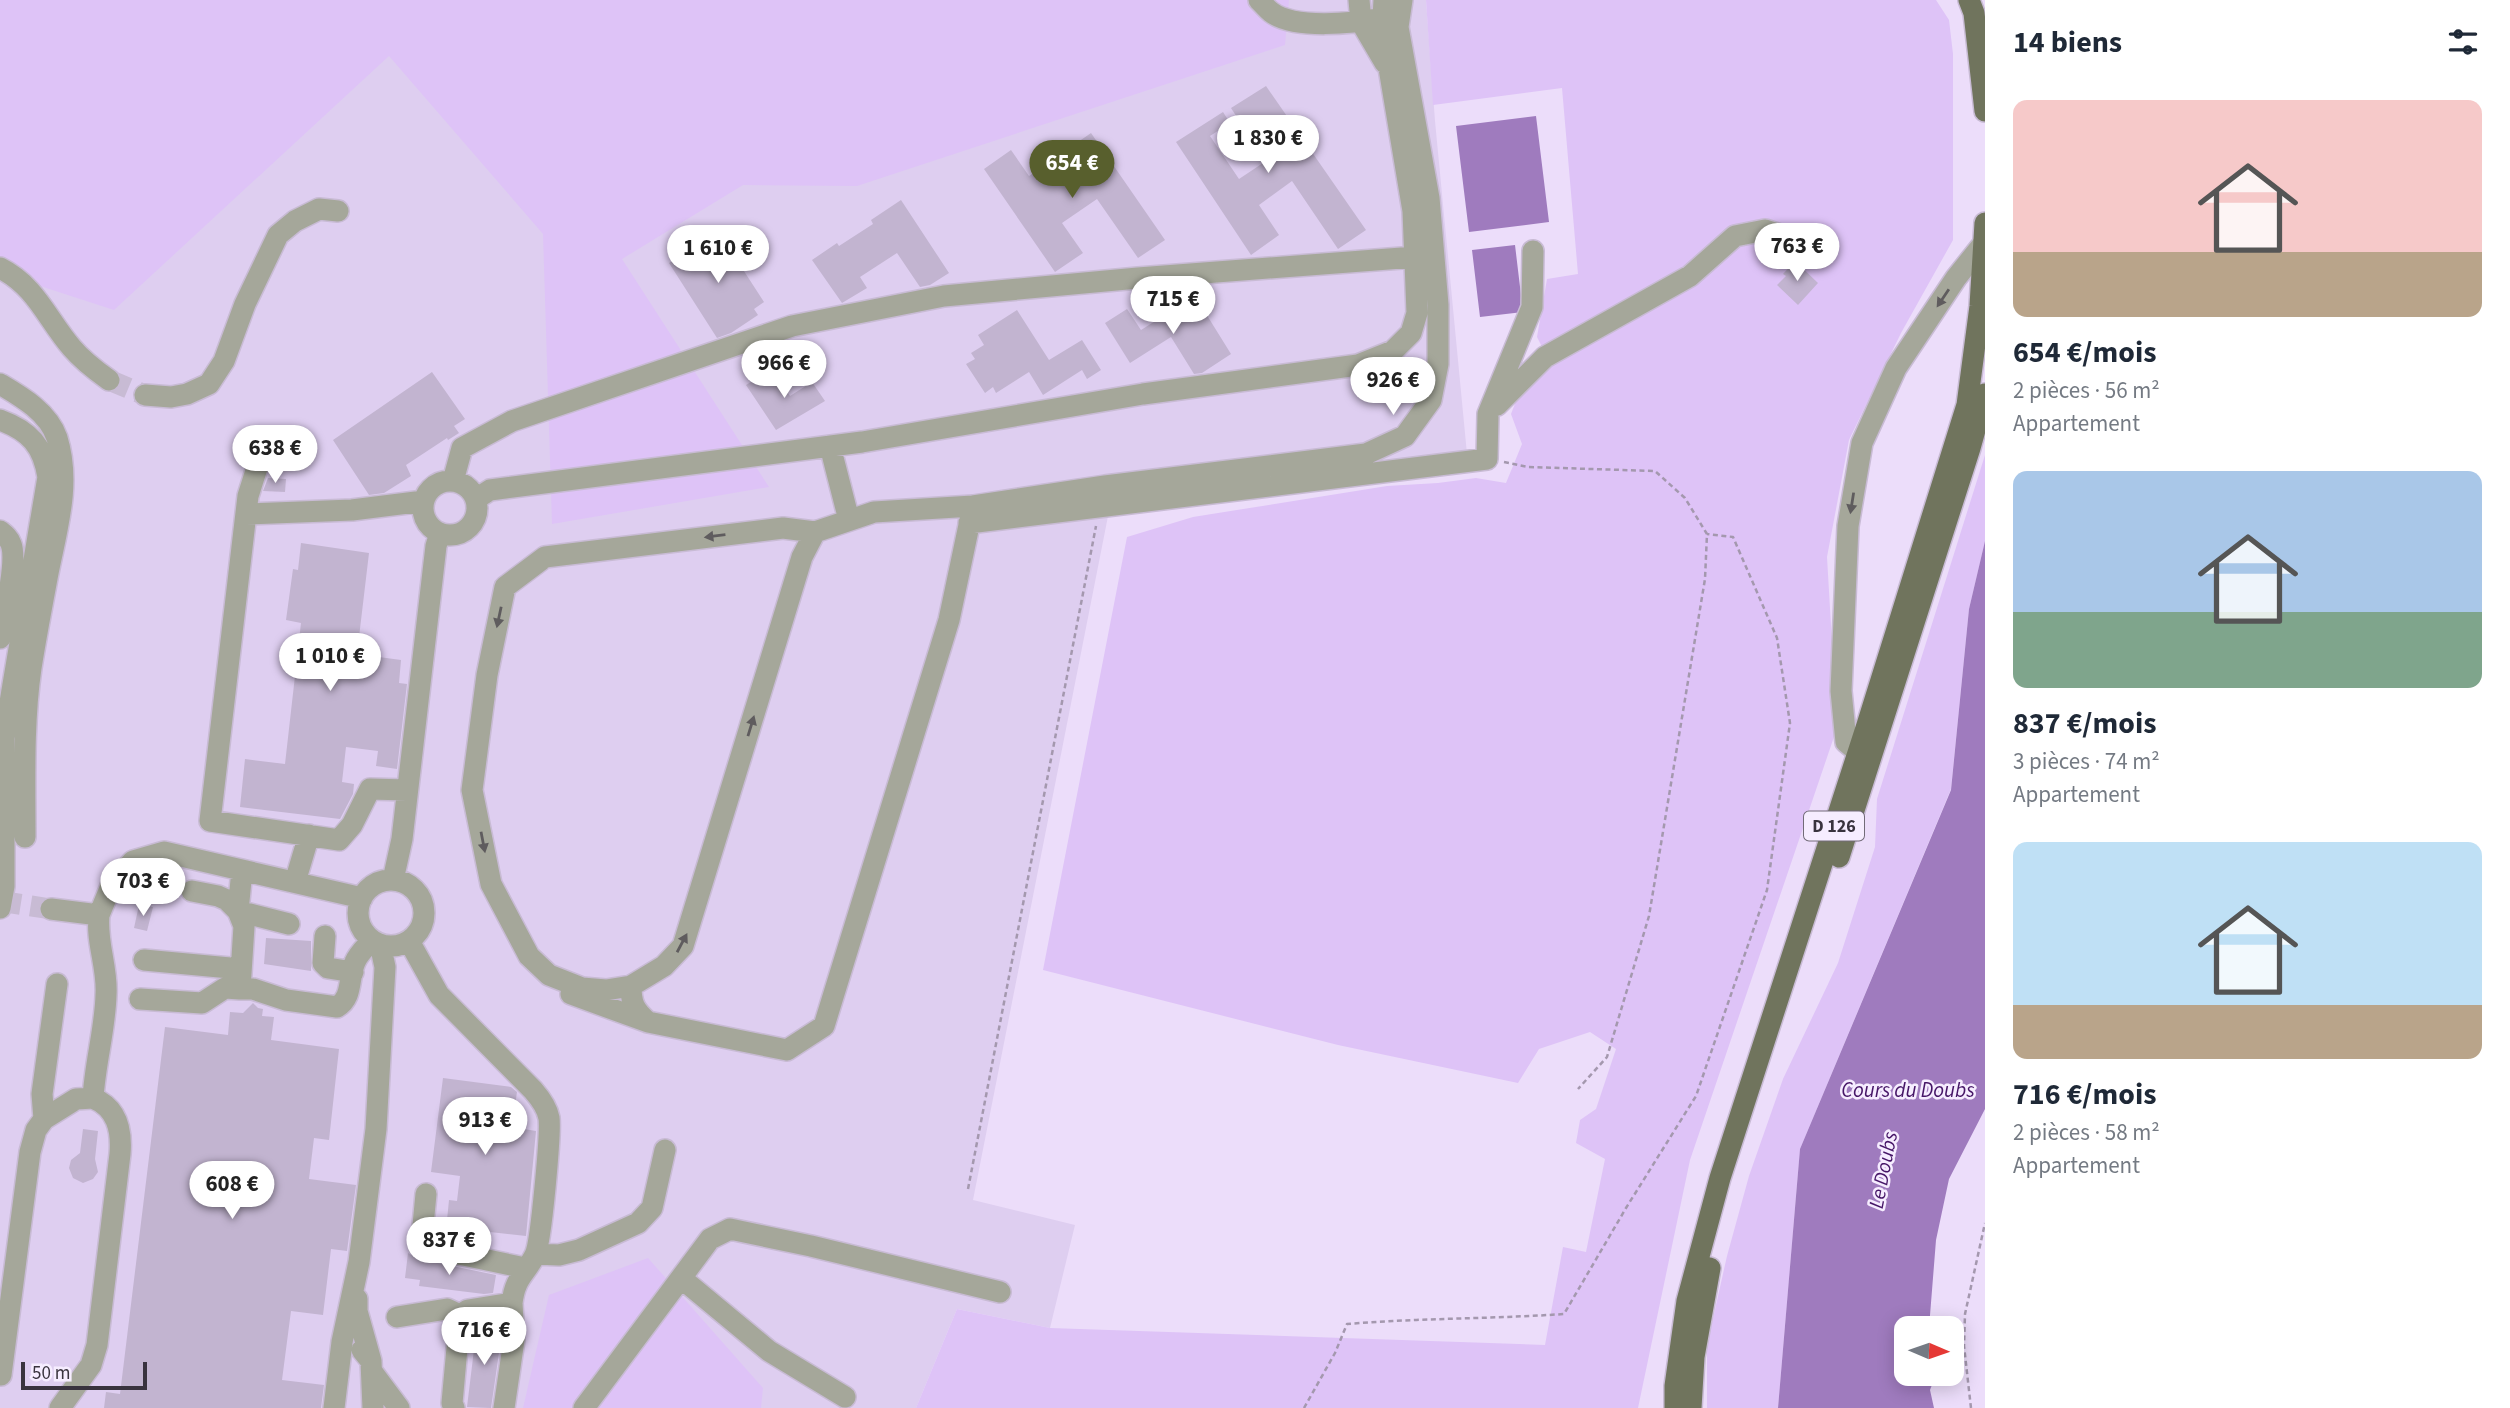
<!DOCTYPE html>
<html lang="fr">
<meta charset="utf-8">
<style>
:root{--surface:#fff;--page:#f6f6f7;--text:#1f2937;--muted:#747a83;--accent:#585f2d}
body{margin:0;font-family:"Source Sans 3",sans-serif;background:var(--page);color:var(--text);height:100vh;display:flex;flex-direction:column;font-size:26px;white-space:nowrap}
*{box-sizing:border-box;margin:0}
p{font-size:23px;color:var(--muted)}
.icon{flex:none;width:38px;height:38px;fill:none;stroke:currentColor;stroke-width:2;stroke-linecap:round;stroke-linejoin:round}
.map{position:relative;flex:1;overflow:hidden}
.sheet{display:flex;flex-direction:column;background:var(--surface);width:525px}
.sheet>*{flex:none}
.needle{width:46px;rotate:92deg}
.controls{position:absolute;left:1894px;top:1316px;display:grid;gap:14px}
.controls a{display:grid;place-items:center;width:70px;height:70px;border-radius:14px;background:var(--surface);box-shadow:0 4px 18px #0003;font-size:35px}
.scale{position:absolute;left:21px;bottom:18px;width:126px;box-sizing:border-box;padding-left:7px;border:4px solid #39333e;border-top:0;font-size:19px;line-height:24px;white-space:nowrap;color:#39333e;-webkit-text-stroke:5px #f6edff;paint-order:stroke}
.price{position:absolute;translate:-50% -60px;padding:0 16px;border-radius:24px;background:#fff;color:#222;font-size:23px;line-height:46px;filter:drop-shadow(0 2px 4px #0008)}
.price::after{content:'';position:absolute;left:50%;top:42px;width:21px;height:16px;margin-left:-10px;background:inherit;clip-path:polygon(0 0,100% 0,50% 100%)}
.price.active{background:var(--accent);color:#fff}
ul{padding:0;list-style:none}
li{display:grid;align-content:center;gap:14px;height:371px;padding:0 28px}
li span{display:grid;place-items:center;height:217px;border-radius:14px;color:#555}
li>.icon{margin-inline-start:auto}
span .icon{width:126px;height:126px;fill:#fffc;stroke-width:1}
li b{font-size:30px}
h2{display:flex;justify-content:space-between;align-items:center;height:84px;padding:0 28px;font-size:30px}
main{display:flex;flex:1;min-height:0}
.map>svg:first-child{display:block}
</style>
<main>
<div class="map">
<svg width="1985" height="1408" viewBox="0 0 1985 1408">
<rect width="100%" height="100%" fill="#ecddfa"/>
<path fill="#decef0" d="M0,0H1426L1435,121L1467,454L1111,501L973,1200L1075,1225L1050,1328L957,1309L916,1408H0Z"/>
<path fill="#dec3f7" d="M0,0H1289L1285,45L857,186L743,185L622,259L769,487L552,524L543,234L389,56L114,310L0,273Z
M1426,0H1936L1949,20L1953,54V240L1901,333L1849,440L1827,557L1837,728L1690,1160L1638,1408H916L957,1309L1050,1328L1545,1345L1563,1247L1586,1252L1605,1159L1576,1143L1580,1120L1596,1109L1616,1049L1590,1032L1539,1049L1518,1083L1338,1045L1043,970L1127,537L1193,517L1387,486L1438,483L1476,478L1506,483L1522,444L1511,414L1519,393L1551,365L1537,337L1547,279L1578,274L1562,88L1433,105Z
M1985,455V541L1969,609L1951,789L1800,1149L1778,1408H1707V1345L1727,1256L1749,1176L1783,1079L1838,963L1875,847L1877,799Z
M648,1258L763,1388L761,1408H523L549,1295Z"/>
<path fill="#9f7bbe" d="M1536,116L1549,222L1469,232L1456,126Z
M1515,245L1523,312L1480,317L1472,250Z
M1985,541V1109L1949,1179L1936,1240L1929,1328H1906V1374H1936L1930,1390L1934,1408H1778L1800,1149L1951,790L1969,609Z"/>
<path fill="#c2b4d0" d="M1266,86L1366,230L1338,249L1292,181L1259,205L1279,235L1251,255L1176,142L1223,112L1230,123L1210,136L1239,179L1275,155L1251,119L1242,125L1231,108Z
M1091,133L1165,240L1138,258L1097,199L1062,223L1083,253L1055,272L984,169L1011,150L1029,176Z
M901,200L949,273L930,285L920,287L897,253L860,277L867,288L842,303L812,260L837,243L839,246L873,224L871,220Z
M718,231L764,302L754,309L758,315L731,333L717,338L669,263Z
M1795,261L1818,283L1798,305L1777,285L1786,276L1783,274Z
M1195,296L1231,354L1202,373L1194,374L1171,337L1130,363L1105,323L1127,309L1141,330Z
M1017,310L1049,360L1082,340L1101,370L1087,379L1082,370L1043,395L1029,372L996,393L993,387L985,393L966,364L975,359L971,353L984,345L978,335Z
M432,372L465,419L454,426L459,433L448,440L447,438L406,465L411,476L384,493L369,495L333,440Z
M776,374L790,396L812,382L825,401L776,430L746,385L759,377L763,383Z
M268,478L286,479L285,492L263,491Z
M301,543L369,553L357,654L401,660L399,683L407,684L397,769L376,766L378,751L346,747L342,782L354,784L353,794L340,819L240,807L245,759L285,764L301,623L286,620L293,569L298,570Z
M139,905L153,907L147,931L134,928Z
M266,938L311,941V971L264,964Z
M253,1003L258,1008L263,1009L262,1016L274,1017L271,1040L339,1049L329,1140L314,1138L309,1179L356,1185L347,1251L331,1249L323,1315L291,1311L282,1380L324,1385L321,1408H104L106,1392L120,1394L165,1027L228,1035L230,1012L243,1013Z
M443,1078L511,1087L517,1092L512,1127L536,1131L526,1236L463,1229L464,1223L447,1220L449,1200L457,1201L460,1176L431,1172Z
M83,1129L98,1131L95,1159L98,1172L93,1179L83,1183L73,1178L69,1168L71,1160L80,1153Z
M408,1253L418,1259L496,1275L493,1293L484,1294L419,1286L420,1280L405,1278Z
M477,1325L500,1328L501,1339L491,1408L467,1407Z"/>
<g fill="none" stroke-linecap="round" stroke-linejoin="round">
<path stroke="#c8bbd4" stroke-width="21" stroke-dasharray="21 10" stroke-linecap="butt" d="M109,380L145,395
M0,901L51,909"/>
<g stroke="#c8bbd4" stroke-width="24">
<path id="minor" d="M1259,0C1263,4 1267,9 1271,12C1294,30 1355,23 1383,18
M1359,0L1361,22L1385,63
M0,268C36,286 47,319 72,348C83,361 95,370 109,380
M0,384C22,397 48,412 57,438C71,483 57,528 48,573C42,605 36,636 31,668C23,723 25,781 25,837
M145,395L171,397L187,394L209,384L224,361L245,304L278,235L295,221L319,209L338,211
M1497,405L1545,357L1690,276L1735,236L1765,230L1789,238
M0,420C30,431 43,446 48,477L4,738V886L0,908
M830,446L849,520
M261,455L248,496L210,821L339,840L352,825L370,789L407,790
M453,481L462,448L512,421L792,326L944,296L1138,278L1415,257
M423 508a27 27 0 1 1 54 0a27 27 0 1 1-54 0Z
M476,499L490,490L862,442L1143,394L1358,365L1393,351L1411,333L1417,313L1413,211L1389,68L1383,18L1384,0
M246,514L352,510L424,501
M969,523L1487,459L1488,414L1532,307L1533,251
M0,531C5,535 9,538 11,544C18,562 4,617 0,638
M815,532L802,557L683,946L664,966L631,986L606,990L582,988L549,975L529,956L491,884L472,790L487,675L505,587L545,557L783,528L815,532L874,512L973,506L1105,486L1366,454L1405,436L1431,400L1438,364V305L1429,198L1398,27L1402,0
M1858,752L1846,742L1841,691L1848,526L1862,443L1896,368L1956,278L1984,243
M393,880L402,839L436,546L440,533
M358 913a33 33 0 1 1 66 0a33 33 0 1 1-66 0Z
M295,882L309,835
M192,891L218,896L227,900L238,911L289,924
M51,909L99,915L111,886L133,861L164,852L362,898
M325,936L323,963L328,968L353,972
M409,941L439,995L533,1090C540,1098 547,1107 549,1118C551,1133 541,1243 535,1255C525,1275 515,1277 512,1303
M144,960L241,969
M57,984L42,1094L44,1119L76,1099L93,1098
M240,989H253L286,1000L337,1007C353,998 348,978 355,962C358,954 367,946 372,940
M571,994L648,1022C634,1010 631,1003 631,986
M140,999L202,1003L225,988L240,989L244,926L238,911L242,870
M648,1022L787,1050L824,1026L949,620L972,511
M426,1194L421,1246L525,1268
M536,1254L559,1255L579,1250L638,1223L652,1208L665,1150
M681,1278L769,1351L845,1397
M357,1299V1311L371,1361
M397,1317L447,1309L460,1315
M362,1350L371,1361L373,1408
M373,1373L399,1408
M1,1375L30,1152L36,1130L44,1119
M60,1408L91,1365L97,1345L120,1154C122,1130 117,1108 93,1098C95,1063 105,1030 106,995C108,968 96,943 99,915
M334,1408L342,1342L359,1262L376,1129L385,967L380,944
M454,1408L452,1403L460,1315L468,1310L512,1303L514,1340L504,1408
M584,1408L710,1239L730,1229L811,1246L1000,1292"/>
</g>
<g stroke="#c8bbd4" stroke-width="24">
<path id="major" d="M1969,0L1974,13L1985,111
M1839,857L1970,448L1985,394
M1675,1408V1386L1687,1301L1720,1178L1867,725L1967,405L1980,306L1985,223
M1691,1408L1694,1357L1710,1268"/>
</g>
<path stroke="#a498ae" stroke-width="2.5" stroke-dasharray="5 3.5" stroke-linecap="butt" d="M1504,462L1528,467L1655,471L1685,498L1707,534L1705,579L1649,916L1607,1057L1578,1089
M968,1189L1096,526
M1304,1408L1335,1353L1347,1324C1419,1318 1491,1319 1564,1314L1626,1208L1696,1096L1767,890L1790,723L1777,638L1733,537L1707,534
M1971,1408L1964,1346L1965,1314L1985,1223"/>
<use href="#minor" stroke="#a5a79a" stroke-width="21"/>
<use href="#major" stroke="#70745d" stroke-width="21"/>
</g>
<defs><path id="oneway-solid" d="M-6-.8H1V-3.2L6.5 0L1 3.2V.8H-6Z" transform="scale(1.75)"/></defs>
<g fill="#5f5c5e">
<use href="#oneway-solid" transform="translate(1943 298) rotate(124)"/>
<use href="#oneway-solid" transform="translate(1852 503) rotate(99)"/>
<use href="#oneway-solid" transform="translate(715 536) rotate(173)"/>
<use href="#oneway-solid" transform="translate(499 617) rotate(102)"/>
<use href="#oneway-solid" transform="translate(751 726) rotate(-73)"/>
<use href="#oneway-solid" transform="translate(483 842) rotate(79)"/>
<use href="#oneway-solid" transform="translate(682 943) rotate(-62)"/>
</g>
<g text-anchor="middle" stroke-width="5" stroke-linejoin="round" paint-order="stroke">
<rect fill="#f6edff" stroke="#726b78" stroke-width="2" x="1804" y="811.5" width="60" height="29" rx="5"/>
<g font-size="18" font-weight="bold" fill="#39333e">
<text x="1834" y="832">D 126</text>
</g>
<g font-size="21" font-style="italic" fill="#461667" stroke="#f6edff">
<text x="1908" y="1097">Cours du Doubs</text>
<text transform="translate(1883 1170) rotate(-79)" y="7">Le Doubs</text>
</g>
</g>
</svg>
<div class="controls">
<a><svg class="needle" viewBox="-14 -14 28 28"><path d="M0-13l5 13h-10z" fill="#e53935"/><path d="M0 13l5-13h-10z" fill="#747a83"/></svg></a>
</div>
<div class="scale">50 m</div>
<b class="price" style="left:1268px;top:175px">1 830 €</b>
<b class="price active" style="left:1072px;top:200px">654 €</b>
<b class="price" style="left:1797px;top:283px">763 €</b>
<b class="price" style="left:718px;top:285px">1 610 €</b>
<b class="price" style="left:1173px;top:336px">715 €</b>
<b class="price" style="left:784px;top:400px">966 €</b>
<b class="price" style="left:1393px;top:417px">926 €</b>
<b class="price" style="left:275px;top:485px">638 €</b>
<b class="price" style="left:330px;top:693px">1 010 €</b>
<b class="price" style="left:143px;top:918px">703 €</b>
<b class="price" style="left:485px;top:1157px">913 €</b>
<b class="price" style="left:232px;top:1221px">608 €</b>
<b class="price" style="left:449px;top:1277px">837 €</b>
<b class="price" style="left:484px;top:1367px">716 €</b>
</div>
<section class="sheet">
<h2>14 biens<svg class="icon" aria-label="filters" viewBox="0 0 24 24"><path d="M4 7h16M4 17h16"/><circle cx="9" cy="7" r="2"/><circle cx="15" cy="17" r="2"/></svg></h2>
<ul>
<li><span style="background:linear-gradient(#f6c9c9 70%,#b9a48a 0)"><svg class="icon" aria-label="home" viewBox="0 0 24 24"><path d="M3 11l9-7 9 7M6 9v11h12V9"/></svg></span><div><b>654 €/mois</b><p>2 pièces · 56 m²</p><p>Appartement</p></div></li>
<li><span style="background:linear-gradient(#a9c7e8 65%,#7fa58c 0)"><svg class="icon" aria-label="home" viewBox="0 0 24 24"><path d="M3 11l9-7 9 7M6 9v11h12V9"/></svg></span><div><b>837 €/mois</b><p>3 pièces · 74 m²</p><p>Appartement</p></div></li>
<li><span style="background:linear-gradient(#bfe0f5 75%,#b9a48a 0)"><svg class="icon" aria-label="home" viewBox="0 0 24 24"><path d="M3 11l9-7 9 7M6 9v11h12V9"/></svg></span><div><b>716 €/mois</b><p>2 pièces · 58 m²</p><p>Appartement</p></div></li>
</ul>
</section>
</main>
